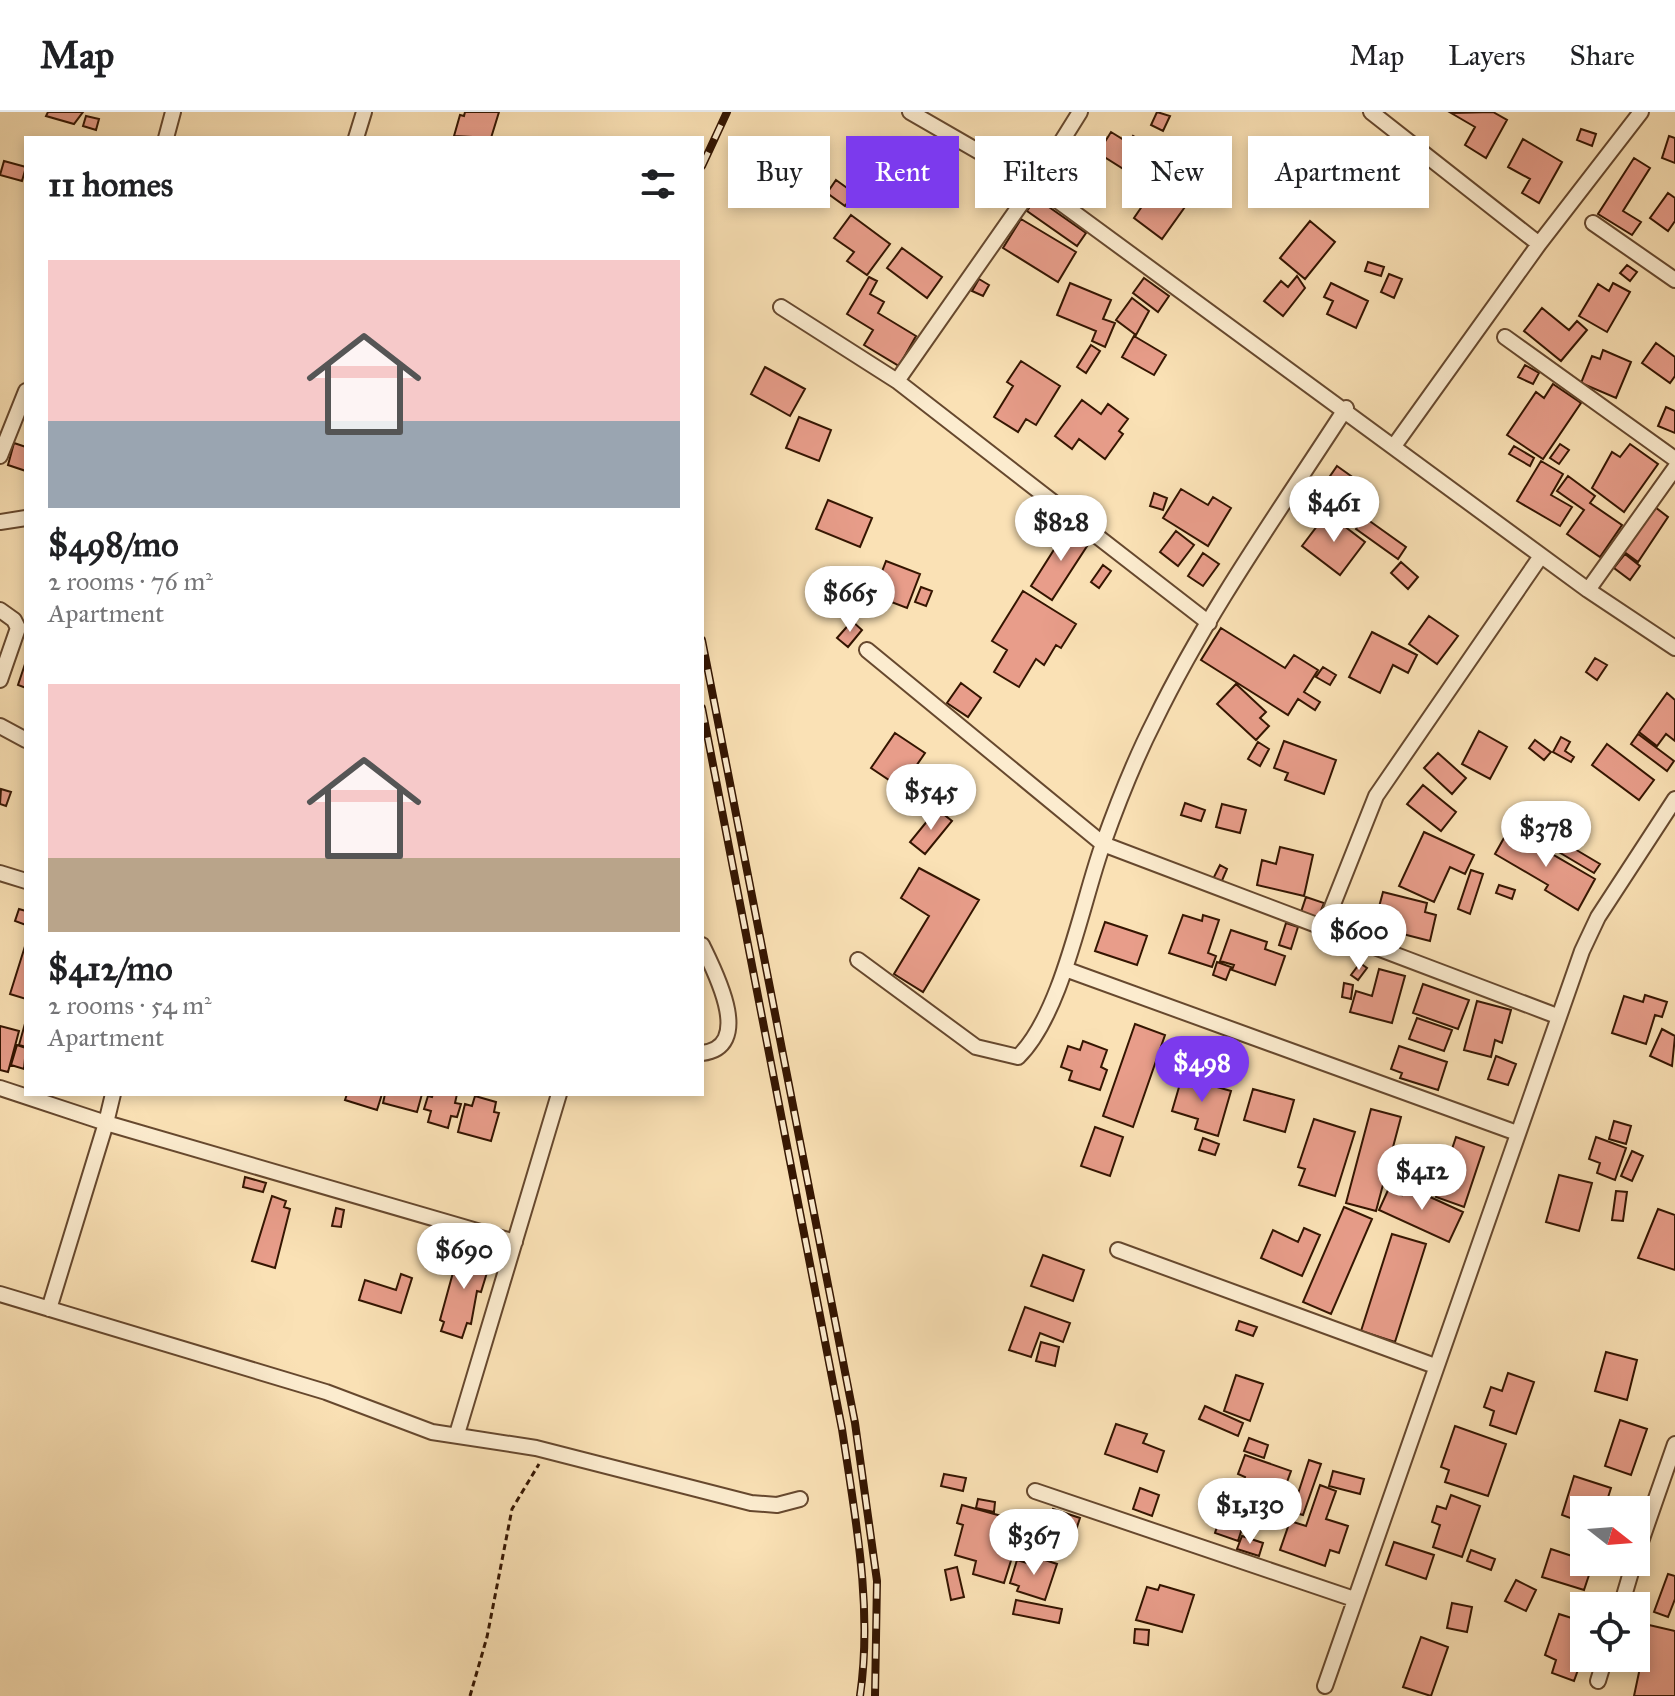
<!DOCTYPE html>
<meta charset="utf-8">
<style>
:root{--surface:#fff;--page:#f2f2f2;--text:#202124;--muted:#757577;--line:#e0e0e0;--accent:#7c3aed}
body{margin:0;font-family:"IM FELL Great Primer",serif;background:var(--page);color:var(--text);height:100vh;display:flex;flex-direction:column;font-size:30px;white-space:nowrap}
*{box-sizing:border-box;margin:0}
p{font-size:26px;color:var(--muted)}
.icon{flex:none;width:44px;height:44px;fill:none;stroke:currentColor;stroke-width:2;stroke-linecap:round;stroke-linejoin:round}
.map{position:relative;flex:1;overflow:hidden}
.details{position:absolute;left:24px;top:24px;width:680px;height:960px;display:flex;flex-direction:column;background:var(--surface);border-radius:0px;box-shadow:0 4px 12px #0003}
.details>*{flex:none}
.banner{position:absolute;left:728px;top:24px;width:760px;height:72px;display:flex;gap:16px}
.needle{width:52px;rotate:107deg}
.buttons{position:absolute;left:1570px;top:1384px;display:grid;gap:16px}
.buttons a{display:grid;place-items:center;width:80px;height:80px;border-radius:0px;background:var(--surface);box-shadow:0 4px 12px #0003;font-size:40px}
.price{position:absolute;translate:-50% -68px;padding:0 18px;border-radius:28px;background:#fff;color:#222;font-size:26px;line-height:52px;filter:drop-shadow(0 2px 4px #0008)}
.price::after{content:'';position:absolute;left:50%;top:48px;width:24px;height:18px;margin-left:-12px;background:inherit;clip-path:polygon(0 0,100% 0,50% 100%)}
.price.current{background:var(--accent);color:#fff}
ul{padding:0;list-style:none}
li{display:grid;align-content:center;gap:16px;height:424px;padding:0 24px}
li span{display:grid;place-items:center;height:248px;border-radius:0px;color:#555}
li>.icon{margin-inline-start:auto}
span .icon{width:144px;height:144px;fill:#fffc;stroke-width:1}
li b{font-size:34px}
h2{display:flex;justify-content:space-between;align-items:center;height:96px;padding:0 24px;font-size:34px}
.pill{padding:0 28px;border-radius:0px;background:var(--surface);box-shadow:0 4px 12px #0003;font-size:28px;line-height:72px}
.pill.current{background:var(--accent);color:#fff}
header{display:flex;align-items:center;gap:48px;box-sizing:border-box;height:112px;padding:0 40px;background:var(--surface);border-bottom:2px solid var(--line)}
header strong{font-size:38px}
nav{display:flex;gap:44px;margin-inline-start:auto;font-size:28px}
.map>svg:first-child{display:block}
</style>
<header>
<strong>Map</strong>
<nav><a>Map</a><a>Layers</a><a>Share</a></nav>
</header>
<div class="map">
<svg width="1675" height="1584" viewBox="0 0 1675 1584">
<rect width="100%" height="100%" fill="#fae1b5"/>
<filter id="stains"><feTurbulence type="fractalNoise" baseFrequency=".0025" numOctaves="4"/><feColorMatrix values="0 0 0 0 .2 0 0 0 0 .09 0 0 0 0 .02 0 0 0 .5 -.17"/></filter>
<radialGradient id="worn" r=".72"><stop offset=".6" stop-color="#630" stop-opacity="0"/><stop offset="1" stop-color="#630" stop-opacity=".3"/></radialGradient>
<path fill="#e89d8a" stroke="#341501" stroke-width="2" d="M48,0H83L74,12L46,4Z
M465,0H499L491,26L454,24L460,3L464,4Z
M1157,0L1170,4L1163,19L1151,13Z
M1493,0L1507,8L1486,46L1465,33L1475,15L1451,1Z
M86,4L99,7L96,18L83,14Z
M1581,17L1596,22L1592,34L1577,28Z
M1111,20L1129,31L1133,24L1150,34L1133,63L1098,41Z
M1669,24L1675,26V51L1662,46Z
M1200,27L1222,43L1162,127L1134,106L1156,74L1165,81L1171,71L1162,65L1182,37L1189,42Z
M1369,27L1396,47L1370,84L1343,65Z
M1523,27L1562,50L1539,91L1522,81L1530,67L1508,55Z
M1634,46L1650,56L1623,99L1641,110L1632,123L1598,102Z
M4,49L26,55L22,69L0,63Z
M836,68L854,81L845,94L827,81Z
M1668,81L1675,86V109L1668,119L1650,106Z
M1036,86L1086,121L1077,134L1027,99Z
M851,103L890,132L867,163L847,149L854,140L834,126Z
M1021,107L1076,140L1058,170L1003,136Z
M1310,109L1335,130L1305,167L1280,146Z
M902,136L942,165L927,186L887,156Z
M1368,150L1384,155L1381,164L1365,159Z
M1627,153L1637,160L1630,169L1620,161Z
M1389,162L1402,167L1394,186L1381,180Z
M1297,164L1305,176L1283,204L1264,189L1281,169L1288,175Z
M869,165L877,169L870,182L884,190L878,201L916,224L899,254L864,233L873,218L847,202Z
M1144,166L1169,184L1158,200L1133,181Z
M979,167L989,173L983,184L972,179Z
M1070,171L1111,188L1103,207L1115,211L1105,235L1092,229L1096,219L1057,203Z
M1331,171L1368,189L1356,216L1327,202L1333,189L1324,185Z
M1613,171L1630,180L1607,220L1579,204L1598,172L1609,179Z
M1132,186L1149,199L1136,223L1116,208Z
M1542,196L1569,218L1577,209L1587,218L1561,249L1524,219Z
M1134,224L1166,243L1154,263L1122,245Z
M1656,231L1675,245V264L1670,271L1642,251Z
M1091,233L1100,239L1086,261L1077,255Z
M1603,238L1631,250L1616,286L1581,271L1592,244L1600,247Z
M1021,249L1060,274L1036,313L1026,307L1018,320L994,305L1013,274L1007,270Z
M1525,253L1539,261L1533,272L1518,265Z
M765,255L805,277L790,304L751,282Z
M1553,272L1581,291L1543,347L1507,323L1536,280L1544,286Z
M1082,288L1101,302L1108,292L1128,307L1119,319L1123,322L1105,347L1079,327L1072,337L1055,324Z
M1666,295L1675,299V321L1658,314Z
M799,305L831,318L819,349L786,336Z
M14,331L26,335V359L8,353Z
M1560,332L1569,338L1559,352L1550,346Z
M1630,332L1658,352L1624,400L1592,376L1612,340L1620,345Z
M1514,334L1534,346L1530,354L1509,342Z
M1541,349L1563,362L1551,383L1572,395L1560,414L1517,389Z
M1337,354L1358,369L1336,401L1315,386Z
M1568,364L1595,384L1590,391L1622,413L1600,445L1567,422L1584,398L1557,379Z
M1181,377L1208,393L1213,385L1231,396L1208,434L1163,406Z
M1154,381L1167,386L1163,398L1150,394Z
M828,388L872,406L860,435L816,417Z
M1655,395L1668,405L1638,450L1623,439Z
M1327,401L1365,430L1340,463L1302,434Z
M1364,405L1406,435L1398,447L1356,417Z
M1069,414L1091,428L1052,488L1031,474Z
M1176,419L1194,433L1178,454L1160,440Z
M1203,441L1219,452L1203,474L1188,464Z
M1625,442L1640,454L1630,468L1614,456Z
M886,449L920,462L907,496L886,488L891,475L878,470Z
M1401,450L1418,465L1408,477L1391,461Z
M1103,453L1111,459L1099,476L1091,470Z
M921,475L932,479L926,494L915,490Z
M1023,479L1076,512L1061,536L1056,533L1044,553L1036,547L1019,575L994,560L1007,538L992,529Z
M1429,504L1458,524L1437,552L1409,532Z
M852,509L862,518L848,535L837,526Z
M1221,516L1285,556L1294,543L1318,558L1304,580L1320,590L1315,598L1298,587L1288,603L1201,548Z
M1372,520L1417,543L1408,561L1393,553L1380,581L1349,565Z
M1595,546L1607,553L1597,568L1586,560Z
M26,549V576L18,573Z
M1323,555L1336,563L1330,573L1316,565Z
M961,571L981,586L968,605L947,591Z
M1236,572L1266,600L1260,606L1269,614L1256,628L1217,592Z
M1667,581L1675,588V629L1666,622L1657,634L1639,620Z
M1479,619L1507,635L1490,667L1462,652Z
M895,621L925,641L901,676L871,656Z
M1638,622L1674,649L1667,659L1631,632Z
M1561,625L1570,630L1565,639L1574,645L1571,650L1553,640Z
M1535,628L1551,640L1544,648L1529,636Z
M1284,629L1336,648L1324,682L1285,668L1288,661L1274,656Z
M1258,630L1269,637L1260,654L1248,647Z
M1607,632L1654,668L1639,688L1592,653Z
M1438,641L1466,666L1452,682L1424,656Z
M1423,673L1456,700L1441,719L1407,692Z
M1,677L11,680L6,694L0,692Z
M1185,691L1205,698L1201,709L1181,703Z
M1222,692L1246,698L1240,721L1216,715Z
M937,697L952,709L925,742L910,730Z
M1524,702L1558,725L1552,734L1518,711Z
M1509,717L1595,767L1578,798L1545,778L1548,773L1495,742Z
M1424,720L1474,743L1465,762L1450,755L1434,790L1399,774Z
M1563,730L1600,752L1594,761L1557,739Z
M1280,735L1313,743L1304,784L1257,773L1262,748L1276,752Z
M1220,753L1227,757L1221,771L1213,767Z
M919,756L979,788L923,880L894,862L929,804L901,786Z
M1471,758L1483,762L1470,802L1458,797Z
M1499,773L1515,778L1512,787L1496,781Z
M1383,780L1427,791L1425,800L1436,803L1430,829L1391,819L1393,810L1376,806Z
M1306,785L1324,791L1318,806L1301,800Z
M19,797L26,799V813L15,809Z
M1183,803L1202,809L1203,803L1219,808L1208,841L1216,844L1212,855L1169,841Z
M1105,810L1147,824L1137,853L1095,839Z
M1286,811L1298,815L1291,837L1279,833Z
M1231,818L1267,830L1265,837L1285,844L1275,873L1232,858L1234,853L1220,849Z
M26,831V887L10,882Z
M1217,850L1231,855L1226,868L1213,863Z
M1360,851L1367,856L1358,868L1351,863Z
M1379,857L1405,864L1392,911L1350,900L1356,879L1372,884Z
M1344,871L1353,873L1351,887L1342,885Z
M1423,872L1469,888L1458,917L1413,901Z
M1645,883L1667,890L1662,905L1655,903L1646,932L1612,921L1624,884L1643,890Z
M1477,889L1511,898L1502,931L1495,928L1491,945L1464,938Z
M1417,906L1452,918L1444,939L1409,927Z
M26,908V935L19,933Z
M1135,912L1165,923L1133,1015L1103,1004Z
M0,914L19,919L8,960L0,958Z
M1662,917L1675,924L1672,954L1650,944Z
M1083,929L1107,938L1101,955L1107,958L1100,978L1069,968L1072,959L1061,955L1068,934L1080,938Z
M17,933L26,936L24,957L11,953Z
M1399,934L1447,950L1438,978L1400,966L1402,961L1391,957Z
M1496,944L1516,952L1508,973L1488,967Z
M1182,965L1231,979L1218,1024L1195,1017L1198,1007L1172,999Z
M1253,977L1294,988L1285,1020L1244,1008Z
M347,982H382L377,998L345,988Z
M385,982H422L417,1000L383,991Z
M433,982H457L455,991L461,992L457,1005L451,1004L448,1016L428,1010L431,999L424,997L428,984L432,985Z
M475,984L496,990L494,1000L499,1001L491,1029L458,1020L465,992L472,994Z
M1371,997L1401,1005L1376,1099L1346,1091Z
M1314,1007L1355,1020L1335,1084L1299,1073L1305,1057L1298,1055Z
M1614,1009L1631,1014L1626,1032L1609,1027Z
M1095,1015L1123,1025L1110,1064L1081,1054Z
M1456,1025L1484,1035L1464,1095L1436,1085Z
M1596,1025L1626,1036L1615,1068L1597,1061L1600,1051L1589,1047Z
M1203,1026L1219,1032L1215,1043L1199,1038Z
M1632,1039L1643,1044L1632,1069L1621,1064Z
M1559,1063L1592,1071L1579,1119L1546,1110Z
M245,1065L266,1071L263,1080L243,1075Z
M1406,1074L1463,1100L1449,1130L1379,1098L1389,1076L1402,1083Z
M1616,1079L1627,1080L1623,1109L1612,1108Z
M272,1084L286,1089L284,1095L290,1097L275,1156L252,1149Z
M1344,1095L1372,1107L1331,1202L1303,1190Z
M336,1096L344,1098L341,1115L332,1114Z
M1658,1097L1675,1103V1158L1638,1146Z
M1304,1116L1320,1123L1302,1164L1261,1146L1273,1118L1298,1130Z
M1392,1122L1426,1132L1395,1230L1361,1219Z
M460,1135L488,1144L485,1153L489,1154L481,1180L477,1179L471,1212L467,1211L462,1226L441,1219L444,1210L440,1208Z
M1043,1143L1084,1158L1073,1189L1031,1174Z
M401,1162L412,1166L401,1201L359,1188L365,1168L396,1178Z
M1025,1195L1070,1211L1063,1230L1040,1221L1031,1245L1009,1238Z
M1239,1209L1257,1215L1253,1224L1236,1218Z
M1041,1230L1059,1235L1055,1254L1036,1249Z
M1606,1240L1637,1248L1627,1288L1595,1279Z
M1508,1261L1534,1270L1516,1322L1490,1313L1494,1299L1484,1295L1491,1275L1502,1279Z
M1236,1263L1263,1272L1250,1309L1224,1299Z
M1205,1294L1243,1311L1238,1324L1199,1307Z
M1620,1308L1647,1317L1631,1363L1605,1354Z
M1116,1312L1147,1322L1143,1331L1164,1339L1157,1360L1105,1342Z
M1455,1314L1506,1332L1488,1384L1445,1370L1449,1358L1441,1355Z
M1249,1326L1268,1333L1264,1346L1244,1339Z
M1245,1343L1291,1359L1277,1397L1256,1390L1253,1398L1235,1392L1245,1365L1238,1362Z
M1309,1348L1321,1352L1303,1403L1292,1400Z
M1333,1359L1364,1367L1360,1382L1329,1374Z
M944,1362L966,1366L963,1379L941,1374Z
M1574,1364L1611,1376L1604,1398H1584V1411L1562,1403Z
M1320,1373L1336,1379L1326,1407L1348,1414L1339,1441L1330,1438L1325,1454L1280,1438L1290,1409L1306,1414Z
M1140,1376L1159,1383L1152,1404L1133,1397Z
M1451,1383L1480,1394L1462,1445L1433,1435L1440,1413L1432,1410L1437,1394L1446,1397Z
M978,1387L995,1390L994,1400L976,1396Z
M962,1393L1023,1410L1004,1471L973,1462L976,1449L955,1443L963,1413L957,1411Z
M1223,1396L1246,1404L1238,1429L1215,1421Z
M1053,1397L1080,1406L1074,1424L1047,1415Z
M1242,1424L1263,1431L1259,1444L1237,1437Z
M1394,1430L1434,1443L1426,1467L1386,1453Z
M1551,1437L1593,1451L1584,1478L1542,1465Z
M1471,1438L1495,1447L1491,1458L1467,1449Z
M1030,1443L1057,1452L1045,1488L1017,1479L1019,1474L1010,1471L1017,1448L1027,1451Z
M957,1455L964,1485L951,1488L945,1458Z
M1668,1462L1675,1464V1487L1668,1505L1654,1500Z
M1516,1468L1536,1478L1526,1499L1505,1489Z
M1160,1473L1194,1483L1182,1520L1136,1508L1147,1475L1158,1478Z
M1016,1488L1062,1497L1059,1511L1013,1502Z
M1452,1491L1472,1495L1467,1520L1447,1516Z
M1559,1502L1581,1509L1576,1523L1584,1526V1541L1574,1569L1552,1561L1556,1548L1545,1543Z
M1649,1513L1675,1519V1584H1634Z
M1135,1517L1149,1518L1148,1533L1134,1531Z
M1421,1525L1448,1535L1431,1584L1403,1575Z"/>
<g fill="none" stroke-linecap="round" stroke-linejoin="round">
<g stroke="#66482e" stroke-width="18">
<path id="street" d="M910,0L1035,72L1588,478L1675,536
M1371,0L1539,132
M166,26L173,0
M356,26L364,0
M1593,111L1675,168
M781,195L897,269L1209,511
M1505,225L1675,347
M897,269L1035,72L1080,0
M1394,334L1539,132L1641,0
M0,344L26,279
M0,410L26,406
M1588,478L1675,356
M0,498L14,508L18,516L0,568
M867,538L1103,732L1557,904
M0,614L26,628
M0,761L26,769
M1324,815L1376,684L1541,444
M702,833C714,858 755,935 702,941
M858,848L976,935L1018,945C1062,902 1082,790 1103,732C1118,690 1135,647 1155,608C1208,499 1280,398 1346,296
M1065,857L1517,1021
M0,976L106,1011L49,1197
M113,982L106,1011L515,1130
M1118,1138L1435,1254
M0,1182L326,1280L432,1320L536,1336L751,1391L777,1393L800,1387
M457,1322L559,982
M1035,1379L1354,1487
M1636,1444L1675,1332
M1621,1494L1634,1450
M1598,1569L1605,1546
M1325,1574L1582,839L1598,805L1675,687"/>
</g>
<path stroke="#341501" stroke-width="3" stroke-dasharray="6 4" stroke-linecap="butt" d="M470,1584L487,1525L512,1397L539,1352"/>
<use href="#street" stroke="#fceccf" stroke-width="14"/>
<g stroke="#341501" stroke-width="8">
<path id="rail" d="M702,54L727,0
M702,528L855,1311L877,1469L875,1584
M702,596L842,1317C855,1404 873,1495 860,1584"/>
</g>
<use href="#rail" stroke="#fceccf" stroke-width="5" stroke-dasharray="15" stroke-linecap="butt"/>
</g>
<rect width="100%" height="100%" filter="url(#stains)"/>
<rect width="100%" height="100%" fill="url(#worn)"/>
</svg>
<div class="buttons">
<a><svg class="needle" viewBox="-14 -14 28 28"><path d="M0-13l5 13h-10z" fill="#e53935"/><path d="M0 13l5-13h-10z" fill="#757577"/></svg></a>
<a><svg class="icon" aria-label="locate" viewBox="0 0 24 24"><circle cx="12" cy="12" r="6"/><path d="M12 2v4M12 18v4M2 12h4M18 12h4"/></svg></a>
</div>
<b class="price" style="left:1334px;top:432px">$461</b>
<b class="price" style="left:1061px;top:451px">$828</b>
<b class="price" style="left:850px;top:522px">$665</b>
<b class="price" style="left:931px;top:720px">$545</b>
<b class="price" style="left:1546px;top:757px">$378</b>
<b class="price" style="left:1359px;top:860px">$600</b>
<b class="price current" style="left:1202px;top:992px">$498</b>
<b class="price" style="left:1422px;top:1100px">$412</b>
<b class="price" style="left:464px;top:1179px">$690</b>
<b class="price" style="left:1250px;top:1434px">$1,130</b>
<b class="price" style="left:1034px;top:1465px">$367</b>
<div class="banner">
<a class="pill">Buy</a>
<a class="pill current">Rent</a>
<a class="pill">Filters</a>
<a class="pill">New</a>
<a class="pill">Apartment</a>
</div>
<section class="details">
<h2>11 homes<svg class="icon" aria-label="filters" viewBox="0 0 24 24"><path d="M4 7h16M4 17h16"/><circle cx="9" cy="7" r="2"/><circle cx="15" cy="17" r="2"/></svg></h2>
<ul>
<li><span style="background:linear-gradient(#f6c9c9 65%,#9aa5b1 0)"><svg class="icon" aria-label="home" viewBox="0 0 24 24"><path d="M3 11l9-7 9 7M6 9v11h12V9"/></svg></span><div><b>$498/mo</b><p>2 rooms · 76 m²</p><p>Apartment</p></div></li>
<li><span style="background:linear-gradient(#f6c9c9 70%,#b9a48a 0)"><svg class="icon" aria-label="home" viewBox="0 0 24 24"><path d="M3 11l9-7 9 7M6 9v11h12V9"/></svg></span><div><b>$412/mo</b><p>2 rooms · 54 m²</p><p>Apartment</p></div></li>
</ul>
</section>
</div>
